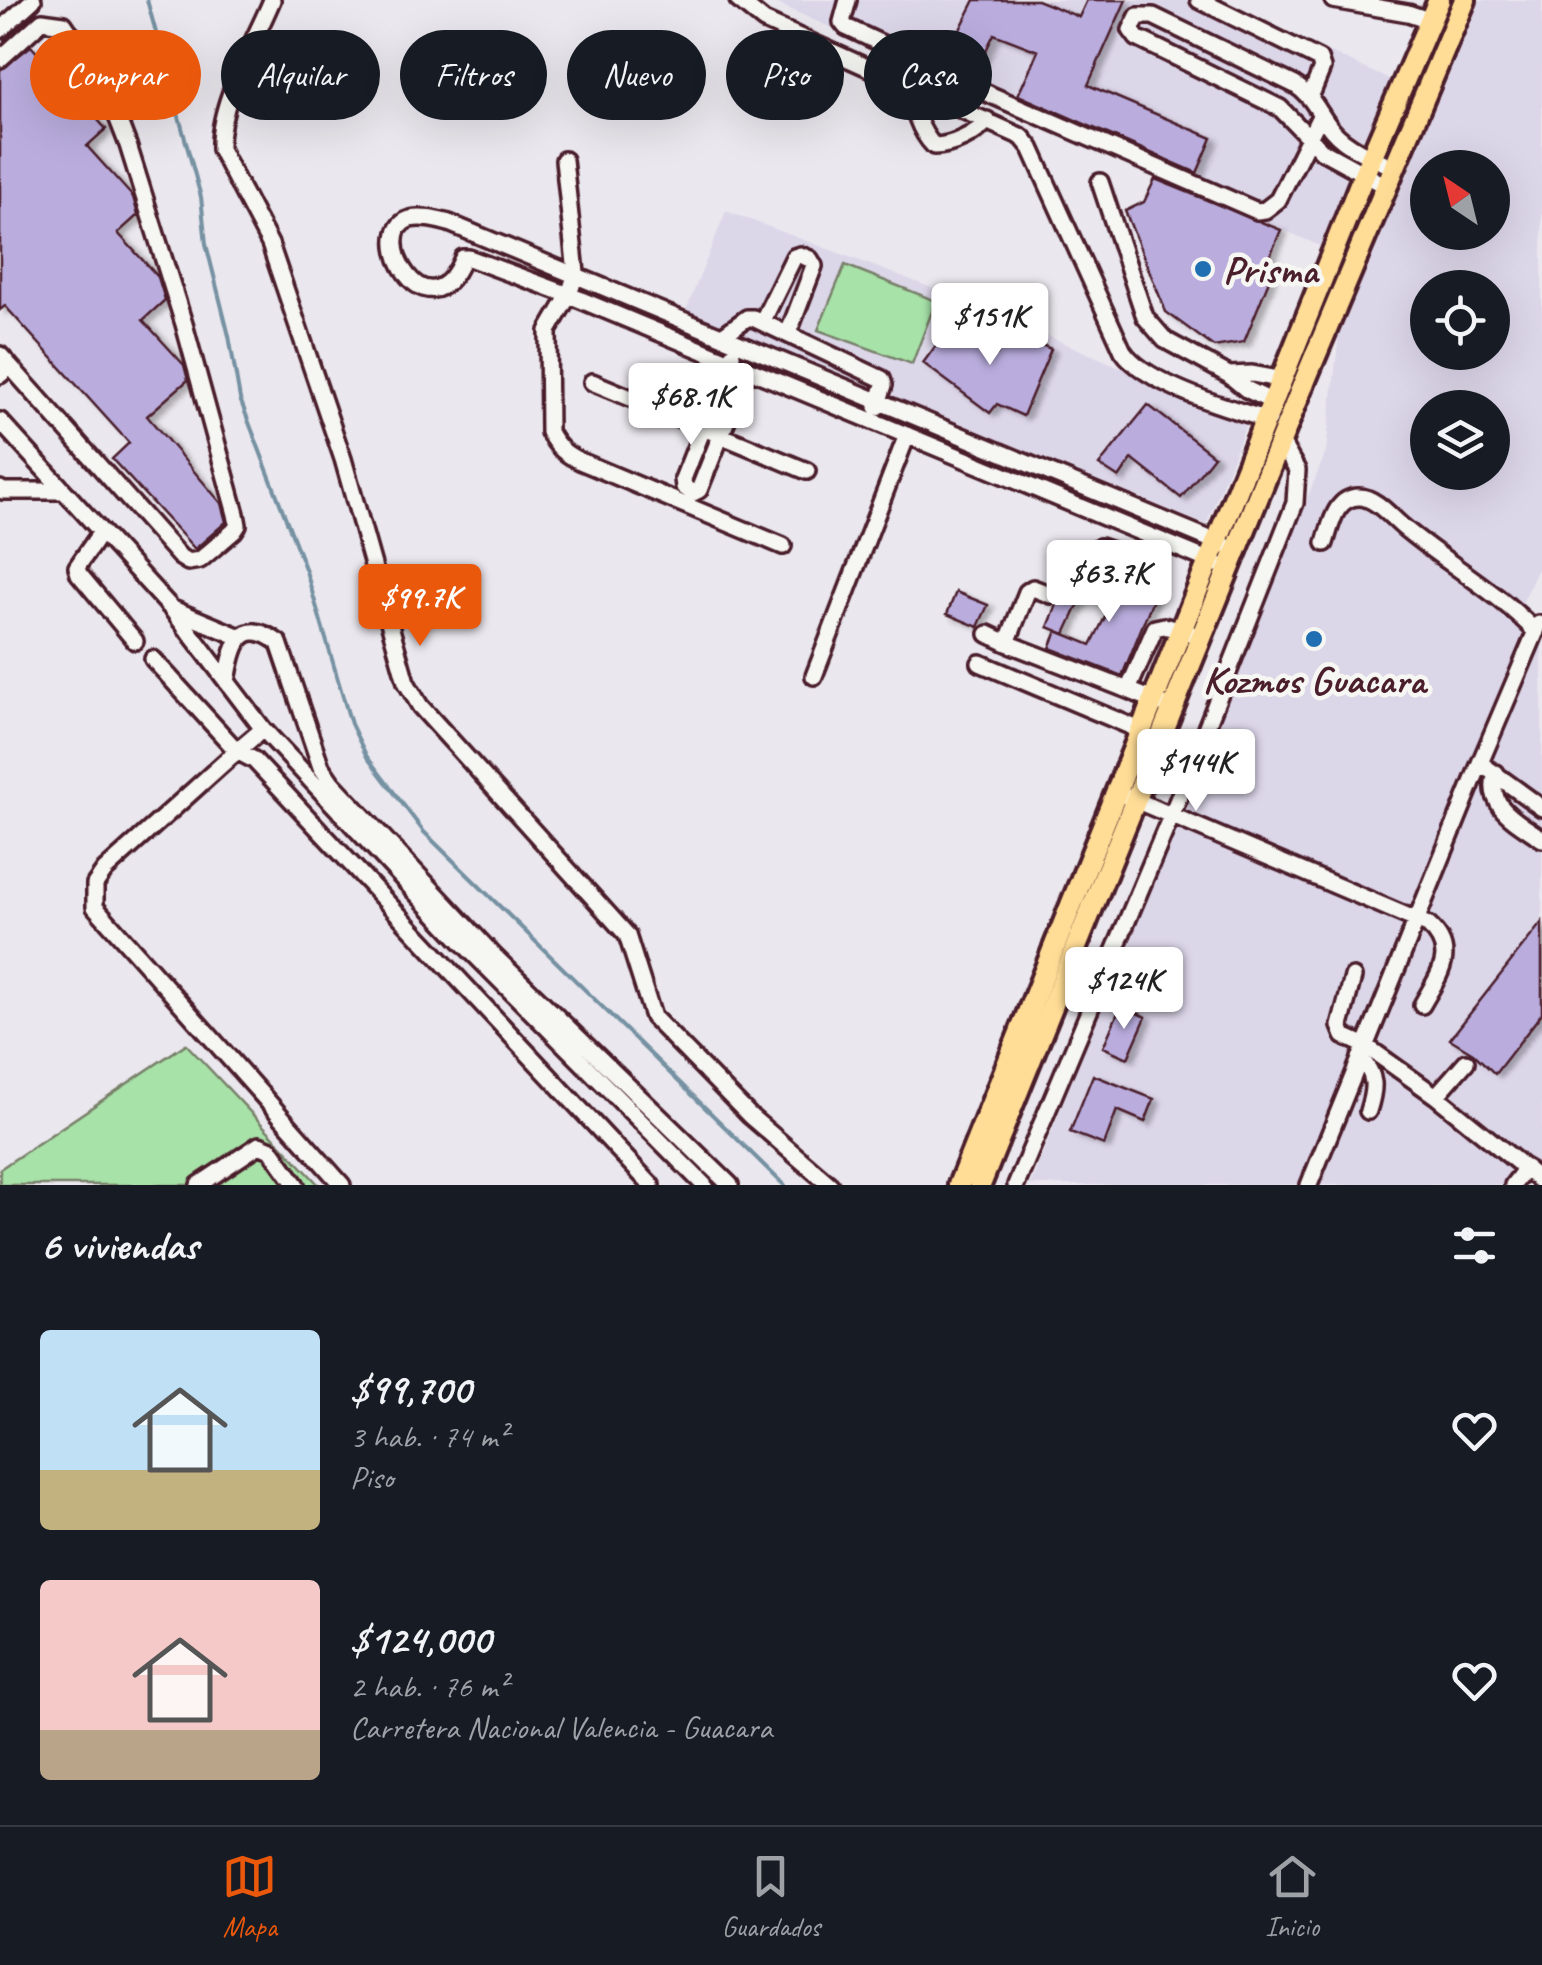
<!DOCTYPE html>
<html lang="es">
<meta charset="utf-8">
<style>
:root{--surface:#171b24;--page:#242831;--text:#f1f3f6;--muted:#9ea1a6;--line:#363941;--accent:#ea580c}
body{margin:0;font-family:Caveat,sans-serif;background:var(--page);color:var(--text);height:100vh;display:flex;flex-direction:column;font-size:38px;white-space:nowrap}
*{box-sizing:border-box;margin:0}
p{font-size:32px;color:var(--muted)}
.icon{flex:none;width:55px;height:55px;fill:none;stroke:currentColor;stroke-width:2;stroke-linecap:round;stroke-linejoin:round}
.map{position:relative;height:1185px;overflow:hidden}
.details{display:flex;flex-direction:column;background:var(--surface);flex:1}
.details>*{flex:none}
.hud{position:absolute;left:30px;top:30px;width:1000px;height:90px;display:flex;gap:20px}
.needle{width:65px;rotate:325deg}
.fabs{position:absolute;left:1410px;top:150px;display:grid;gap:20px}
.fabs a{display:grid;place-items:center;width:100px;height:100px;border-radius:50%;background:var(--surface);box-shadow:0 10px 40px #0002;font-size:50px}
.price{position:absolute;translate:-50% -85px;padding:0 22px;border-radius:10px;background:#fff;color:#222;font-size:32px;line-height:65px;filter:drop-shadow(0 2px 5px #0008)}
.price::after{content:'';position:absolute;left:50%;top:60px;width:30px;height:22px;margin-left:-15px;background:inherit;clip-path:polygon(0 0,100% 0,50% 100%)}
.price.selected{background:var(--accent);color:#fff}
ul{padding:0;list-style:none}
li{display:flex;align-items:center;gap:30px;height:250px;padding:0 40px}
li span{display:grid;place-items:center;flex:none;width:280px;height:200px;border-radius:10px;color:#555}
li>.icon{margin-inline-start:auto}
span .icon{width:120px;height:120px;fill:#fffc;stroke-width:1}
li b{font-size:42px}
h2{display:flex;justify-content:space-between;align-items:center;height:120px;padding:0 40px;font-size:42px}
.pill{padding:0 35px;border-radius:45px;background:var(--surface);box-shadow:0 10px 40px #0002;font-size:35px;line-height:90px}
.pill.selected{background:var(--accent);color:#fff}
.dock{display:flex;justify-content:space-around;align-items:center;height:140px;border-top:2px solid var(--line);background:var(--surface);font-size:28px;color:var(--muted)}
.dock a{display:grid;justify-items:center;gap:5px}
.dock .selected{color:var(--accent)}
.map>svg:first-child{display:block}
</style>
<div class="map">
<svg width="1542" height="1185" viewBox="0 0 1542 1185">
<defs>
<filter id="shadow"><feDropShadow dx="6" dy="3.5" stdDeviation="2.5" flood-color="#0004"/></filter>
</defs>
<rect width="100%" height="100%" fill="#eae7ee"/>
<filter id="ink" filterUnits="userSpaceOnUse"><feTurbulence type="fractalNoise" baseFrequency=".01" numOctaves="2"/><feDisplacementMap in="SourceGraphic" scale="20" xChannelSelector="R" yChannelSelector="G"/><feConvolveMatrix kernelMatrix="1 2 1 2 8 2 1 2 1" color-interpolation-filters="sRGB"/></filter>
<g filter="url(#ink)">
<path fill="#dcd6e9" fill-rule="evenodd" d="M769,0H1217L1390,80L1320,246Z
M1477,0H1542V559L1522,604L1542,620V1185H1030L1326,452L1339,334ZM1428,168H1492V232H1428ZM1428,288H1492V352H1428ZM1428,408H1492V472H1428Z
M726,211L967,301L1247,422L1206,525L686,311Z"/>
<path fill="#a7e2a8" stroke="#78806a" stroke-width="2.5" d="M845,265L936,301L912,364L818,330Z
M186,1044L319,1185H0V1169Z"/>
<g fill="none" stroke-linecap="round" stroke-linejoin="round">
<path stroke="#7591a2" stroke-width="4" d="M147,0L201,197L206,244L229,336L240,399L306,571L351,724L367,757L424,832L784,1185"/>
</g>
<path fill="#baadde" stroke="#4a1f2b" stroke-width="2.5" filter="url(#shadow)" d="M975,0H1037L1079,17L1087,0H1126L1088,85L1212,138L1197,173L1018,95L1038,51L994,34L974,75L944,61Z
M31,46L106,129L87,146L133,197L138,215L118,233L158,277L165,300L143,320L184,365L188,380L147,416L221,503L226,522L195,549L112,459L129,443L5,306L0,310V70Z
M1155,179L1281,230L1263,273L1270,278L1244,342L1214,347L1166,312L1125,211L1144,202Z
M954,321L997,354L1004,329L1051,349L1023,416L997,404L990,413L923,363Z
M1148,405L1214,456L1181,498L1132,459L1119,478L1099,465Z
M1083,571L1154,597L1122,676L1050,648L1057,631L1091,645L1111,605L1075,591Z
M1064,587L1083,595L1065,634L1048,627Z
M956,592L988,605L978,627L947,614Z
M1542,922V1013L1495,1074L1473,1053L1450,1039Z
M1121,1006L1146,1017L1128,1058L1103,1047Z
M1093,1075L1154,1099L1145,1122L1117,1110L1104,1145L1070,1132Z"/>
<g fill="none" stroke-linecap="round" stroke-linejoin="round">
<g stroke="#4a1f2b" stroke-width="22">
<path id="minor" d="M272,0C254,43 218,103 220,149L270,244L343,459L406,682L420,706L627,935L653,1017L750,1116L830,1185
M738,0L764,21L1022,137L1031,148L1123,351C1145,384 1230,409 1269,420
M848,0L842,22L846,27L991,95L1257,211L1265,210L1278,200L1321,114
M1199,0L1319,59L1322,68L1311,95
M1333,0L1408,13L1429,20
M0,30L33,0
M0,59L42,21L64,24L104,83L128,145L184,324L236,514L238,525L234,531L200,560L188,562L180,557L10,366
M910,85C911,105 920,132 934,146C951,146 978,134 987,120
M564,160L576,273L569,295L548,331L549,432C557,447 565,454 580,461L783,546
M1100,182L1145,317L1165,340L1229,375L1246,389L1275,403
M1388,187L1322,151L1280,108L1137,38L1131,30L1138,16H1153L1295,85C1314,97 1318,113 1332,130C1347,148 1375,159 1396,168
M762,322L794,257L800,255L810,259L814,266L788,334
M722,336L747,318H753L882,379L884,385L877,407
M0,355L10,366L0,375
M732,355L683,479L684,487L693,493L699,490L747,370
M1229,375L1252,374L1284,380
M592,382L807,471
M0,421L171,608L263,729L460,940L704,1185
M0,489L3,491H64
M101,532L77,567L79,574L135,641
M1325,543C1331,525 1335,497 1359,497C1375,497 1391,517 1403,527C1446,563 1497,591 1536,632
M1100,547L1139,560L1147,557L1157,539
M1217,564L569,295L469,258H463C428,342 366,232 410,219C423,216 437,220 449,223L1224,545
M1051,595L1033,588L1027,592L1007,643L1128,690
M175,610L240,637
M988,634L1007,643
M153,659L237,751L263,729
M980,663L1140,730
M814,676L907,435
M227,682C232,650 239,613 279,643L321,767L332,783L495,957L730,1185
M1163,704L1128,690L1155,628L1164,626L1190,633
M1480,763L1539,624
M1496,773C1485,807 1517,821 1542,839
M1126,796L1428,925C1459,952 1438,976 1422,1005
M1353,977L1340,1026L1344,1036L1366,1046L1436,1096L1542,1182
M1360,1058C1377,1075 1375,1089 1368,1111
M1436,1096L1466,1062
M199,1185L259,1145L271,1150L296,1185
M342,1185L95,907V884L105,870L237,751L254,760L651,1185
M1016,1185L1177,802L1295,503L1297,470L1281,442
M1309,1185L1480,763L1542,808
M1513,1185L1526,1168"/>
</g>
<g stroke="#4a1f2b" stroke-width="28">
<path id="major" d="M959,1185L1364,174L1439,0
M980,1185L1308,373L1465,0"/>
</g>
<use href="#minor" stroke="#f6f6f2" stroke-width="15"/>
<use href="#major" stroke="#ffdd96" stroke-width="20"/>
</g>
</g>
<g fill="#1f6fb2" stroke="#f6f6f2" stroke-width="4">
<circle cx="1203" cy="269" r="10"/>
<circle cx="1314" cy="639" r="10"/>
</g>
<g text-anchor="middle" stroke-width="9" stroke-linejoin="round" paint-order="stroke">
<g font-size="40" font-weight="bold" fill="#4a1f2b" stroke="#f6f6f2" text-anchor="start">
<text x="1223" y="283">Prisma</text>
<text x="1314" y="693" text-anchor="middle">Kozmos Guacara</text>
</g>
</g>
</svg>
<div class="fabs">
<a><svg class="needle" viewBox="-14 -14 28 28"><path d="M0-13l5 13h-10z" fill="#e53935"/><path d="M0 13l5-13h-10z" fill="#9ea1a6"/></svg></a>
<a><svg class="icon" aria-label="locate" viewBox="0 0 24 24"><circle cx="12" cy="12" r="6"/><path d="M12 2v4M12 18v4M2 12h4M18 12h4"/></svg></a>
<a><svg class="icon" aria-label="layers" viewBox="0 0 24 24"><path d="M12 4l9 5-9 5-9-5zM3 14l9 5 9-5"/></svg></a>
</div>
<b class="price" style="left:990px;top:368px">$151K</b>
<b class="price" style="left:691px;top:448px">$68.1K</b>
<b class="price" style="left:1109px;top:625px">$63.7K</b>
<b class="price selected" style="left:420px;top:649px">$99.7K</b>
<b class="price" style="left:1196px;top:814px">$144K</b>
<b class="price" style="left:1124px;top:1032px">$124K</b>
<div class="hud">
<a class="pill selected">Comprar</a>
<a class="pill">Alquilar</a>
<a class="pill">Filtros</a>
<a class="pill">Nuevo</a>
<a class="pill">Piso</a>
<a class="pill">Casa</a>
</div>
</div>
<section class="details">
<h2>6 viviendas<svg class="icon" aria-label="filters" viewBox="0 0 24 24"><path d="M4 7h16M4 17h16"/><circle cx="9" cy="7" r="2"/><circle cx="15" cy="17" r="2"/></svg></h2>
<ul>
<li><span style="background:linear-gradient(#bfe0f5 70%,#c2b280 0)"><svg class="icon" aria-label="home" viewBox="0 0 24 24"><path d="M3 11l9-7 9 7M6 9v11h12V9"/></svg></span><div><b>$99,700</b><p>3 hab. · 74 m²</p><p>Piso</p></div><svg class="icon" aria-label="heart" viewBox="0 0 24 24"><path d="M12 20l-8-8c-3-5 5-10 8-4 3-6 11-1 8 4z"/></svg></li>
<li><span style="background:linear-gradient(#f6c9c9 75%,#b9a48a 0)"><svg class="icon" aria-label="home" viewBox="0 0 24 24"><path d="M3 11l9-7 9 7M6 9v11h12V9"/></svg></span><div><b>$124,000</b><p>2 hab. · 76 m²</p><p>Carretera Nacional Valencia - Guacara</p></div><svg class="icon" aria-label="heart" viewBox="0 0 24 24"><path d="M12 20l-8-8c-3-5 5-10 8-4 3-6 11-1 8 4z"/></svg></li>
</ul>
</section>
<nav class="dock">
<a class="selected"><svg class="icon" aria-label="map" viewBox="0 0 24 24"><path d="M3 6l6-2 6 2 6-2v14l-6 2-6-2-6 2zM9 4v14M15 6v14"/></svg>Mapa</a>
<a><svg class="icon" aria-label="saved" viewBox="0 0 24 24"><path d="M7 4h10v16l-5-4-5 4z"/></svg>Guardados</a>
<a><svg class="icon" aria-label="home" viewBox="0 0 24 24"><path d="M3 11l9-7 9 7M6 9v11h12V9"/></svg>Inicio</a>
</nav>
